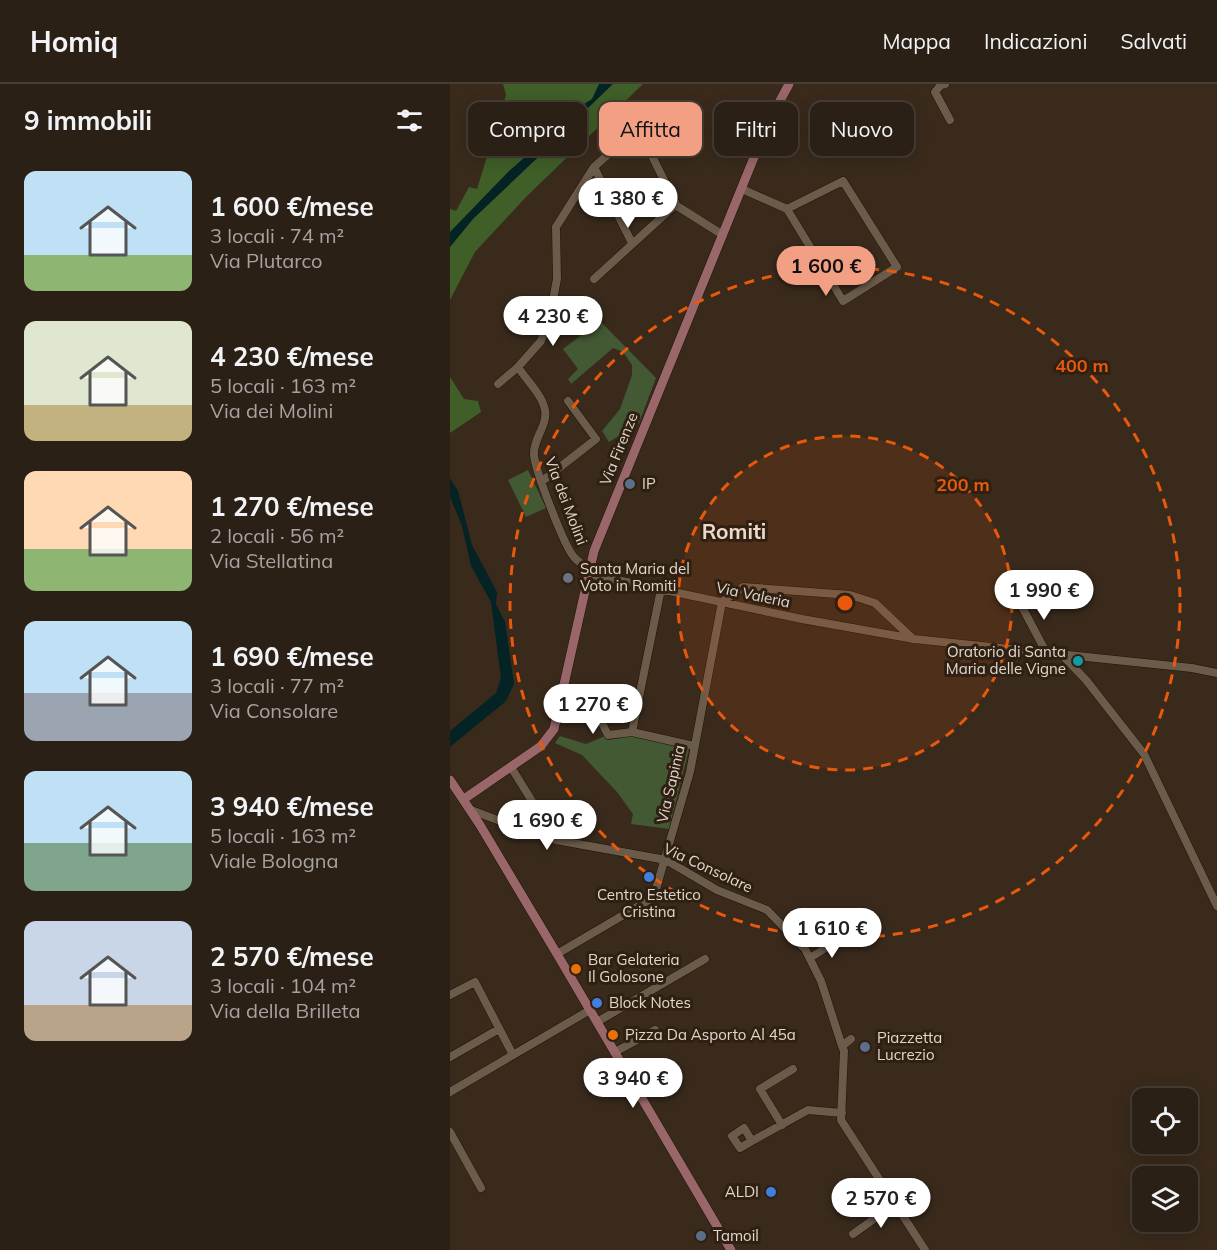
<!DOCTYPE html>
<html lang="it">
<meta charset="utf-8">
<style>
:root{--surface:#2b2015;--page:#33281e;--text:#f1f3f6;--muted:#a6a3a0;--line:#473e34;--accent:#f39f84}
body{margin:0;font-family:Mulish,sans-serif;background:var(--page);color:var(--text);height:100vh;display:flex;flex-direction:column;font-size:22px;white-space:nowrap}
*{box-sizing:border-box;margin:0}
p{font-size:20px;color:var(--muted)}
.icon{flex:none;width:33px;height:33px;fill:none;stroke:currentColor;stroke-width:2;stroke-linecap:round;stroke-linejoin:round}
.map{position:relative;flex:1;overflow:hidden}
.details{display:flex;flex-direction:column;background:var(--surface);width:450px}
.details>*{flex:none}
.top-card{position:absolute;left:18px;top:18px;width:570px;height:54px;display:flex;gap:12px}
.tools{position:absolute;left:682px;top:1004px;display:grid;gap:12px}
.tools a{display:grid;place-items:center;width:66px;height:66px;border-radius:12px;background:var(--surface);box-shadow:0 3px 15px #0003,0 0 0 2px var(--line);font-size:30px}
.price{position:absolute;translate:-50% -51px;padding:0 14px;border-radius:21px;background:#fff;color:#222;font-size:20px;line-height:39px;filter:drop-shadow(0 2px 3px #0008)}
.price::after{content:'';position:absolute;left:50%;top:36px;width:18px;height:14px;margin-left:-9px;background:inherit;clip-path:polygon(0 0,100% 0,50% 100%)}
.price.selected{background:var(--accent);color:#111}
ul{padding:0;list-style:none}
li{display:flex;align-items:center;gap:18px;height:150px;padding:0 24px}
li span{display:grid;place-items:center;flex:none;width:168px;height:120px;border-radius:12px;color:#555}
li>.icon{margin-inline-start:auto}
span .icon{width:72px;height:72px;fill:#fffc;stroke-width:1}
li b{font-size:26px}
h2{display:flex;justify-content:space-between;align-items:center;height:72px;padding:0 24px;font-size:26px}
.chip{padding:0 21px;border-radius:12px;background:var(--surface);box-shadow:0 3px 15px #0003,0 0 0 2px var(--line);font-size:21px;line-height:54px}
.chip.selected{background:var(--accent);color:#111}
header{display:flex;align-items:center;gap:36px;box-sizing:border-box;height:84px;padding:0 30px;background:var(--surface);border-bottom:2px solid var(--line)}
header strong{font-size:28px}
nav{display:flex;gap:33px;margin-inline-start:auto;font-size:21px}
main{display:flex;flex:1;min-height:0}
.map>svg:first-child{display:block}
</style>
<header>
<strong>Homiq</strong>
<nav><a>Mappa</a><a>Indicazioni</a><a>Salvati</a></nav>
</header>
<main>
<section class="details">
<h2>9 immobili<svg class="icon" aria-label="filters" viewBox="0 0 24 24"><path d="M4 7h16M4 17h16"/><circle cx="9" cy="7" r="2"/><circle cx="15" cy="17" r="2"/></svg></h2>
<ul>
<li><span style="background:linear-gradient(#bfe0f5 70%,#8fb573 0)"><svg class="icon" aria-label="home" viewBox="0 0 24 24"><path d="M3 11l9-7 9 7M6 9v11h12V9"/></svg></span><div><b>1 600 €/mese</b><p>3 locali · 74 m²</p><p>Via Plutarco</p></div></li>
<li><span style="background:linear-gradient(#dfe7d0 70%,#c2b280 0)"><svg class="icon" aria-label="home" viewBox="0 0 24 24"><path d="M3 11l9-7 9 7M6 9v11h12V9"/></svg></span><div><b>4 230 €/mese</b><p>5 locali · 163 m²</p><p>Via dei Molini</p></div></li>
<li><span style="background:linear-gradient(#ffd9b3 65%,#8fb573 0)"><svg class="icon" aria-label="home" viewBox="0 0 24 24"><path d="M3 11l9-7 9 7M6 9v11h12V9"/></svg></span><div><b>1 270 €/mese</b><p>2 locali · 56 m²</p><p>Via Stellatina</p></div></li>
<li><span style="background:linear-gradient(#bfe0f5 60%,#9aa5b1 0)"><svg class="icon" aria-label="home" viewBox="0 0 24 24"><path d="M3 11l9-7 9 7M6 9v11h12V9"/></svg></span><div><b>1 690 €/mese</b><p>3 locali · 77 m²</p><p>Via Consolare</p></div></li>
<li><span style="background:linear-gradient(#bfe0f5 60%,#7fa58c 0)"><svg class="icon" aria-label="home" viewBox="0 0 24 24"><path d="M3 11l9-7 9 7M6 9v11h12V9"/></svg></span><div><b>3 940 €/mese</b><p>5 locali · 163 m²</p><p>Viale Bologna</p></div></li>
<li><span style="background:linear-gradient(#c9d6e8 70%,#b9a48a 0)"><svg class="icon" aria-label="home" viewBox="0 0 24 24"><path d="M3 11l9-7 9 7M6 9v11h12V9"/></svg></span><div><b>2 570 €/mese</b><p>3 locali · 104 m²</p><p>Via della Brilleta</p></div></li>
</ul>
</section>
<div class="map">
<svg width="767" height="1166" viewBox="0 0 767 1166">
<rect width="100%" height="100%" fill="#392a1c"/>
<path fill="#425933" d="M150,237L206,294L189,339L159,358L152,347L170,325L182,291V281L173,268L163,264L121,300L118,295L128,285L113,265Z
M78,386L96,424L76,433L58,396Z
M110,652L136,660L155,652L158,656L182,652L239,665L219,745L181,740L183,730L167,708L132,671L105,659Z"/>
<path fill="#3f5e28" d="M53,0H193L76,113L25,168L0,216V125L6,127L19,103L27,105L56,11Z
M0,293L14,315L28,317L31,328L0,349Z"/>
<path fill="#042325" d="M149,0H163L139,23L122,31L120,43L23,135L0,163V148L58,88L110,42L118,30L142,15Z
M0,394L8,407L22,461L47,508L46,520L55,538L64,600L56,617L0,663V647L46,609L51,594L41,518L21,482L12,442L0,413Z"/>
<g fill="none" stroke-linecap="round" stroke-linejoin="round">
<g stroke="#201205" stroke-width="9">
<path id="minor" d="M495,0L491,1L485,8L500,36
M144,83L182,159
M393,97L447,183L393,217L337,125Z
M292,105L337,125
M144,195L223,123L227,122
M48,300L68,283
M91,398L146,355L118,317
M139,485C134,481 128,478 124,473C115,464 84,384 84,370C83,355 98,341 95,326C92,310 76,296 68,283L91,257L100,232L107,195L106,143L144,83L188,44L227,122L273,151
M138,490L352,535L464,555L742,584L767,589
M211,505L182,648L244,662
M569,517L596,568
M611,570L636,596L694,670L767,822
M113,609L138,615L146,627L158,651L182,648
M61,683L106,756
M21,726L82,749L106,756L216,776L267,806L317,826L355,865L371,897L392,962L394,967L391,1036L475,1166
M107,870L199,816L206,805L240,688L272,518L293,503L400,511L425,519L463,555
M360,874L391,854
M0,911L25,898L63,971L140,926
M147,938L255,875
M392,962L401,955
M165,968L205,946
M0,973L49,945
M0,1008L63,971
M332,1041L310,1005L343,985
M0,1048L31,1104
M302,1057L290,1064L282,1052L294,1044L302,1057L358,1026L392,1029
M403,1150L445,1120"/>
</g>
<g stroke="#201205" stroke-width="10">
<path id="major" d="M0,696L30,741L107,870L281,1166
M14,715L91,662L104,645L144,467L318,39L339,0"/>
</g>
<use href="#minor" stroke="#6b5b4b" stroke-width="8"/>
<use href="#major" stroke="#99676a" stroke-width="9"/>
</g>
<circle cx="395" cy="519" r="167" fill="#e8590c" fill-opacity=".12"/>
<g fill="none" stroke="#e8590c" stroke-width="3" stroke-dasharray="10 8">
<circle cx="395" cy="519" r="167"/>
<circle cx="395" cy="519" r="335"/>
</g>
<g fill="#5c6f8a" stroke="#2f2012" stroke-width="2">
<circle cx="180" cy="400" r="6"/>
<circle cx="415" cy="963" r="6"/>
<circle cx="251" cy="1152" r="6"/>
</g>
<circle fill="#6b7280" stroke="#2f2012" stroke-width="2" cx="118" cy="494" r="6"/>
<circle fill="#0f9aa8" stroke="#2f2012" stroke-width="2" cx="628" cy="577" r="6"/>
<g fill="#3f7fe0" stroke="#2f2012" stroke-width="2">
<circle cx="199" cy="793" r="6"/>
<circle cx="147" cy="919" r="6"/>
<circle cx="321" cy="1108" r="6"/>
</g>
<g fill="#e8710a" stroke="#2f2012" stroke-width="2">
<circle cx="126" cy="885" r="6"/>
<circle cx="163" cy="951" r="6"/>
</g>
<g text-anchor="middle" stroke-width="6" stroke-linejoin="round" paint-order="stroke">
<g font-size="15" fill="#e0d6cd" stroke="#2f2012">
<text transform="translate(169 365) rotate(-68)" y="5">Via Firenze</text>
<text transform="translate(116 417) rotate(69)" y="5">Via dei Molini</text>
<text transform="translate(303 511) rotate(12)" y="5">Via Valeria</text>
<text transform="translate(221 700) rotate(-77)" y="5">Via Sapinia</text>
<text transform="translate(258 784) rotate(25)" y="5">Via Consolare</text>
</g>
<g font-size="15" fill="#e0d6cd" stroke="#2f2012" text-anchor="start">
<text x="192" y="405">IP</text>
<text x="130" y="490">Santa Maria del<tspan x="130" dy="17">Voto in Romiti</tspan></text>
<text x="616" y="573" text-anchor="end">Oratorio di Santa<tspan x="616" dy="17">Maria delle Vigne</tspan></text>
<text x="199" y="816" text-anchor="middle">Centro Estetico<tspan x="199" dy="17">Cristina</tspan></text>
<text x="138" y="881">Bar Gelateria<tspan x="138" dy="17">Il Golosone</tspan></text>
<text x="159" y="924">Block Notes</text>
<text x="175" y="956">Pizza Da Asporto Al 45a</text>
<text x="427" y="959">Piazzetta<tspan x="427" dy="17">Lucrezio</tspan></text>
<text x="309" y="1113" text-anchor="end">ALDI</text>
<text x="263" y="1157">Tamoil</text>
</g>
<g font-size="21" font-weight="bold" fill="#edd9c7" stroke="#2f2012">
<text x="284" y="455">Romiti</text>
</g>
</g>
<circle cx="395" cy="519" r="9" fill="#e8590c" stroke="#2f2012" stroke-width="3"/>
<g font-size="18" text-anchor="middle" font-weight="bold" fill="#e8590c" stroke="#2f2012" stroke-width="6" stroke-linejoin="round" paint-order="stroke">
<text x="632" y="288">400 m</text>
<text x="513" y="407">200 m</text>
</g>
</svg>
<div class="tools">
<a><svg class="icon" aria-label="locate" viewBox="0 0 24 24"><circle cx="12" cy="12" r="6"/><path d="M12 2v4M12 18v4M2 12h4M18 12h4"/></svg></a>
<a><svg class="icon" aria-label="layers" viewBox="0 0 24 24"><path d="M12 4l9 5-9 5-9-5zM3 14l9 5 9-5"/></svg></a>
</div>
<b class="price" style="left:178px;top:145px">1 380 €</b>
<b class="price selected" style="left:376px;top:213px">1 600 €</b>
<b class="price" style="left:103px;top:263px">4 230 €</b>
<b class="price" style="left:594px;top:537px">1 990 €</b>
<b class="price" style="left:143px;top:651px">1 270 €</b>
<b class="price" style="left:97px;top:767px">1 690 €</b>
<b class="price" style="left:382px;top:875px">1 610 €</b>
<b class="price" style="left:183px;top:1025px">3 940 €</b>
<b class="price" style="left:431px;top:1145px">2 570 €</b>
<div class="top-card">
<a class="chip">Compra</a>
<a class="chip selected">Affitta</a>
<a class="chip">Filtri</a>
<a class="chip">Nuovo</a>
</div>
</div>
</main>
